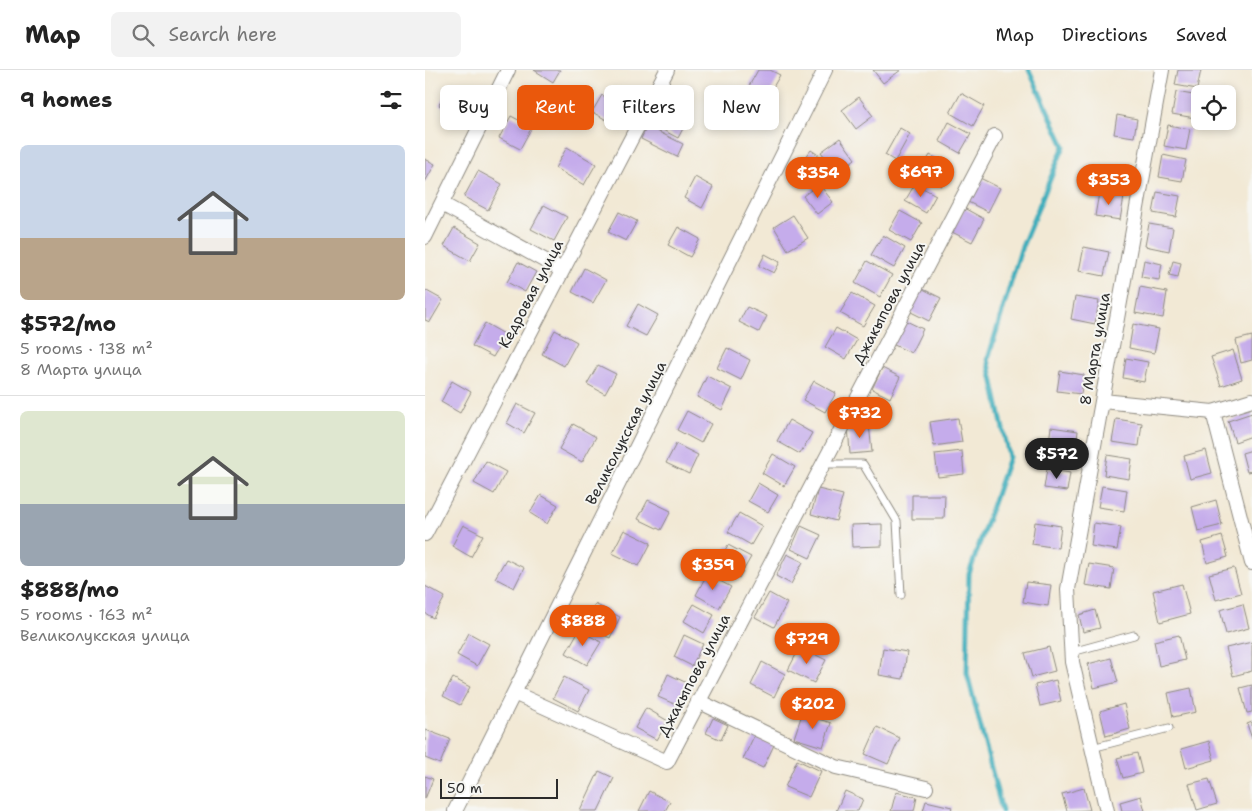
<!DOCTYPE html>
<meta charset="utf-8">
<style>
:root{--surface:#fff;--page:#f2f2f2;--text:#222;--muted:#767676;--line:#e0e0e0;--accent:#ea580c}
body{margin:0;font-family:"Shantell Sans",sans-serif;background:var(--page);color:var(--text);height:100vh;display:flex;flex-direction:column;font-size:19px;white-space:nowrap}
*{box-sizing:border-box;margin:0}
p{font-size:16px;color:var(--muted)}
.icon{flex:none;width:28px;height:28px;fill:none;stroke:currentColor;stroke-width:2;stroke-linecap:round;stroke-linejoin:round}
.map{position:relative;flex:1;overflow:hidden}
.drawer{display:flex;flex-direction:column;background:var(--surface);width:425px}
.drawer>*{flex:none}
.hud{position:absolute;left:15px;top:15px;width:475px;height:45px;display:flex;gap:10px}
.tools{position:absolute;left:766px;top:15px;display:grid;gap:10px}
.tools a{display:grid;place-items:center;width:45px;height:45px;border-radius:8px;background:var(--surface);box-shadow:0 2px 8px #0003;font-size:25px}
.scale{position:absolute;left:15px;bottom:12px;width:118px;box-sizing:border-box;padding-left:5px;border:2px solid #2b2b2b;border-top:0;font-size:14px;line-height:18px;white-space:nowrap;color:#2b2b2b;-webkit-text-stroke:4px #f6f6f2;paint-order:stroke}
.price{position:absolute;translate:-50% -42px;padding:0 11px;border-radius:18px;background:var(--accent);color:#fff;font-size:16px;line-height:32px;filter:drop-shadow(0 1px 2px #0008)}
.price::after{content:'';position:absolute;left:50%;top:30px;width:15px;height:11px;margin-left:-8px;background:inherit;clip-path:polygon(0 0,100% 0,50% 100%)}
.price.selected{background:#222;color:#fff}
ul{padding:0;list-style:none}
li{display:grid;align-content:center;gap:10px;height:265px;padding:0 20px}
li+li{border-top:1px solid var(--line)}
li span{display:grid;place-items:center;height:155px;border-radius:8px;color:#555}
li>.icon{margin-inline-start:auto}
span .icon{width:90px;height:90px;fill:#fffc;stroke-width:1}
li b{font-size:21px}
h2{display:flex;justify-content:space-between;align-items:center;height:60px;padding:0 20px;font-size:21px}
.pill{padding:0 18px;border-radius:8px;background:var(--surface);box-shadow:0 2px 8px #0003;font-size:18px;line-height:45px}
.pill.selected{background:var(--accent);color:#fff}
header{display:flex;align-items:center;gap:30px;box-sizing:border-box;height:70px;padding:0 25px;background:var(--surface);border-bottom:1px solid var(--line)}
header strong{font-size:24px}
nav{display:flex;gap:28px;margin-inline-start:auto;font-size:18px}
.search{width:350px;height:45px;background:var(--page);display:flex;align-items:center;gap:12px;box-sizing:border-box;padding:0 18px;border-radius:8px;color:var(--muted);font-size:19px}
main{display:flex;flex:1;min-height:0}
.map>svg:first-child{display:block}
</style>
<header>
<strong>Map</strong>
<div class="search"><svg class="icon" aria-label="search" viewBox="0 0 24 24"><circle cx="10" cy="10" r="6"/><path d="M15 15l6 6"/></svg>Search here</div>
<nav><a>Map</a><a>Directions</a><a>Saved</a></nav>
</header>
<main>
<section class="drawer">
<h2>9 homes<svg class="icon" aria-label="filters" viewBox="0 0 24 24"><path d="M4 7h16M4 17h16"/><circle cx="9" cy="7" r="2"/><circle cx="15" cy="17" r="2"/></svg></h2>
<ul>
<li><span style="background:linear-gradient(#c9d6e8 60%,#b9a48a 0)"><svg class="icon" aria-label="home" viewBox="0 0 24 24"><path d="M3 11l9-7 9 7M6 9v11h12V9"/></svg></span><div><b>$572/mo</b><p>5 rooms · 138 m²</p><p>8 Марта улица</p></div></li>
<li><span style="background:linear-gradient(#dfe7d0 60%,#9aa5b1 0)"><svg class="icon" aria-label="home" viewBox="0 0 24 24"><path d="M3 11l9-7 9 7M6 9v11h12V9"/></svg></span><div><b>$888/mo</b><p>5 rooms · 163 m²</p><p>Великолукская улица</p></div></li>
</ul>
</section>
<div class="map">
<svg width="827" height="741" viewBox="0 0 827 741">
<rect width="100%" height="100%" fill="#f6f6f2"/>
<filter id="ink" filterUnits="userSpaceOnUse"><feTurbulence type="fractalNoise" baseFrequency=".02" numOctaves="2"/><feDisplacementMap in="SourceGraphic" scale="10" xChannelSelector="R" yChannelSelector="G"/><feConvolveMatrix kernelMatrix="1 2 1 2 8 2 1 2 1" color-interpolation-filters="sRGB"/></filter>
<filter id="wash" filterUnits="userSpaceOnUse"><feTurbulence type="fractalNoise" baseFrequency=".0096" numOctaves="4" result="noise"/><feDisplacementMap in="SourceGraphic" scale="20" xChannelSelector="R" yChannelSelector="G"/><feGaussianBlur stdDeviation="1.12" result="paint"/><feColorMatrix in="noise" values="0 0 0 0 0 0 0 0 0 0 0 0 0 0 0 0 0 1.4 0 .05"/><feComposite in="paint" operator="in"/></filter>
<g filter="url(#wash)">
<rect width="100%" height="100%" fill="#f2e9d5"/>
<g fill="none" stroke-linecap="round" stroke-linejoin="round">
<path stroke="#3faebc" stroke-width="5" d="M577,741L542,603L544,504L584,387L563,289L596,179L639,76L604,0"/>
</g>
<g id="blocks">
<path fill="#c5aceb" d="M109,0H135L128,12Z
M333,0H345L355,5L343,26L324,16Z
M448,0H476L458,13Z
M753,0H776L772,19L750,15Z
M25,15L43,25L32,45L14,35Z
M751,22L774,26L770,48L747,44Z
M536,23L559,36L548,56L525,43Z
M177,25L198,37L189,54L167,42Z
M434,27L448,46L431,59L417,40Z
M316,33L333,42L323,61L306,52Z
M245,37L264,47L253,68L234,58Z
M692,45L712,49L709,67L689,64Z
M86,46L107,57L95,79L74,68Z
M524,52L546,64L535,83L514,71Z
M743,55L765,59L761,80L739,76Z
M222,56L258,74L252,87L216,69Z
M475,58L485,64L470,91L460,85Z
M415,68L430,89L412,103L396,82Z
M142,77L171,94L159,115L130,98Z
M386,80L395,86L381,106L372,99Z
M505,85L527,97L516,116L494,104Z
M738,85L761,90L757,111L734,107Z
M0,89L10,94L0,112Z
M53,101L77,114L63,140L39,127Z
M270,107L288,117L277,138L259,128Z
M555,108L575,118L563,142L543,132Z
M394,114L408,132L392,144L378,126Z
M490,114L511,125L501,143L480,131Z
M732,122L755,126L751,147L728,143Z
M674,123L699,127L695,150L670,146Z
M119,135L142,147L129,171L106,159Z
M539,138L559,149L547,172L527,162Z
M475,141L497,153L486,172L464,160Z
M194,142L212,151L201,171L183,162Z
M368,145L383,168L363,180L349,157Z
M724,154L748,158L744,181L720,176Z
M253,157L275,169L265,187L243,175Z
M29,158L55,173L45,191L19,176Z
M458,165L480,178L469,198L446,185Z
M659,177L684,182L679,206L654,201Z
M340,184L355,192L349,203L334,196Z
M719,190L737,194L734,210L716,207Z
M442,191L467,205L455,227L430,213Z
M748,191L756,193L753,207L744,205Z
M93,192L111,202L100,222L82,212Z
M159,198L181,210L168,233L147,222Z
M715,217L742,222L738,248L710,243Z
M496,218L516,228L504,251L484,241Z
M0,220L18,230L5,252L0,250Z
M427,223L450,236L438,256L415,243Z
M650,227L674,231L670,254L646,249Z
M213,234L233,245L221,266L201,256Z
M322,237L342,246L334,262L314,252Z
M477,249L498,259L486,283L465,273Z
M60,253L81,265L68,287L47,276Z
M708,254L734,259L729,283L704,278Z
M411,258L432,270L421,289L400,277Z
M130,260L152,272L139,296L117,284Z
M827,266V290L816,293L811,270Z
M302,278L325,290L316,310L292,298Z
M808,280L817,309L796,316L786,287Z
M701,288L723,292L719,312L698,308Z
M173,295L191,304L180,324L162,314Z
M457,298L475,307L465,328L447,319Z
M635,301L659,305L656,324L632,321Z
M282,306L307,319L297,340L272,327Z
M27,311L46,322L35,343L16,332Z
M389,311L411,323L400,342L378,330Z
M92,334L110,343L99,363L82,353Z
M262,341L286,354L276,373L252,360Z
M827,343V366L810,372L803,351Z
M533,348L537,372L509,376L505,352Z
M691,349L717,353L714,376L687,372Z
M364,350L387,363L375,384L352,371Z
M148,354L171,367L157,392L134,379Z
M444,354L447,382L425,384L423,355Z
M626,357L653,361L650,384L623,379Z
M251,374L273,385L264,404L241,393Z
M781,380L787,403L765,409L759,386Z
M827,380V401L822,402L817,383Z
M537,381L539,404L513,407L510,384Z
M348,384L370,397L359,416L337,403Z
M682,385L707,389L704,409L679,405Z
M61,391L81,402L69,424L49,413Z
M622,399L645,403L642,421L619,418Z
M333,413L353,425L343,442L323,431Z
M677,416L702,420L699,441L673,437Z
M393,419L418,425L411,451L386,444Z
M116,425L133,435L122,454L105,443Z
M487,425H520L519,449H487Z
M223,430L246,441L236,460L213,449Z
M791,430L797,455L773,461L767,437Z
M314,443L337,456L326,475L303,462Z
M610,452L636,456L633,478L607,474Z
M669,453L696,457L692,480L666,476Z
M457,454V476L427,477L426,455Z
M38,455L58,465L46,487L27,476Z
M376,456L396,465L385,488L366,479Z
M199,460L226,473L214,496L187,483Z
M797,466L803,487L782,493L777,472Z
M303,475L326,487L314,508L291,495Z
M362,484L378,492L366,514L351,506Z
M81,489L99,498L89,518L70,508Z
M664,494L689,498L686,519L660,515Z
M809,498L816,523L791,530L784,504Z
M282,504L306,517L294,538L271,525Z
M601,512L626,515L623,536L598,532Z
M757,514L765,544L735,552L728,521Z
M0,516L20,527L8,548L0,543Z
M344,523L362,533L349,557L330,547Z
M170,534L195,547L185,568L160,556Z
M269,534L289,545L279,563L259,551Z
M818,534L824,558L801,564L795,540Z
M670,540L675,558L658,562L654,545Z
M154,560L176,572L162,595L141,583Z
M44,563L64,574L52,596L32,585Z
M259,565L278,574L267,596L249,587Z
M754,565L760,590L734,596L729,571Z
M827,572V601L808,606L801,578Z
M375,577L401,590L389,613L363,600Z
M624,577L630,601L607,607L600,583Z
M458,578L482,582L478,609L454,605Z
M686,588L693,612L669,618L663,594Z
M337,592L360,604L349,627L326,615Z
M243,604L264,614L254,636L233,627Z
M139,607L164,620L153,641L128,628Z
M28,608L45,617L35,635L18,626Z
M631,610L636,631L615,636L610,615Z
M827,615V642L822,643L815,618Z
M766,618L771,642L748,647L743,623Z
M699,634L705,659L681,666L675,641Z
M221,638L243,651L232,670L210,658Z
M377,644L406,653L398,677L369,668Z
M288,648L303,655L296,670L281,663Z
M827,652V669L822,654Z
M452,657L475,668L463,694L440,684Z
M1,660L25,669L15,694L0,688Z
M329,666L349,675L338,698L318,689Z
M784,671L789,690L761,698L756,679Z
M712,683L717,703L698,708L692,688Z
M372,690L396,701L384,727L360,717Z
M174,701L189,708L173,741H155Z
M0,706L8,709L0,729Z
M784,709L792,734L772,740L764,714Z
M659,718L665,740L642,741L637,724Z
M224,721L245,732L240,741H214Z
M420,721L438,729L433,741H411Z
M471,722L492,727L489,741H466Z
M716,726L720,741H697L695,732Z
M501,731L527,737L526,741H498Z"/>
</g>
</g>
<g filter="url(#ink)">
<use href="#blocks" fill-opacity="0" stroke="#8e8a80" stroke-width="1"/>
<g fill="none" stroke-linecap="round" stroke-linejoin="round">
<g stroke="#8e8a80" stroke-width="9">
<path id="service" d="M398,394H438L472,451L476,525
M647,582L709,565
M667,678L744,658"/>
</g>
<g stroke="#8e8a80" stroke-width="16">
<path id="minor" d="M17,134L137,200
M0,167L83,0
M678,331L788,342L827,330
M788,342L827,493
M0,464L242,0
M89,623L242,692L570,66
M273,631L411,697L501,718
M30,741L400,0
M682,741L647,592L643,519L737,0"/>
</g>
<use href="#service" stroke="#fff" stroke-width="7"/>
<use href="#minor" stroke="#fff" stroke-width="14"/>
</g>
</g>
<g text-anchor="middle" stroke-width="4" stroke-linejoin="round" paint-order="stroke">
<g font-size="15" fill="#2b2b2b" stroke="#f6f6f2">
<text transform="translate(106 224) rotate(-62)" y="5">Кедровая улица</text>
<text transform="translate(464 233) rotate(-62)" y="5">Джакыпова улица</text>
<text transform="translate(670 279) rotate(-80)" y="5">8 Марта улица</text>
<text transform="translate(201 363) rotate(-63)" y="5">Великолукская улица</text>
<text transform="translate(269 605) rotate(-62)" y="5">Джакыпова улица</text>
</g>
</g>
</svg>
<div class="tools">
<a><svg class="icon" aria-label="locate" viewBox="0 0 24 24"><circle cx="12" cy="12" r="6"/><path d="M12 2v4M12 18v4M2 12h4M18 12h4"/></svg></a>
</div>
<div class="scale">50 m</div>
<b class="price" style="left:496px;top:128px">$697</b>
<b class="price" style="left:393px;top:129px">$354</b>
<b class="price" style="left:684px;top:136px">$353</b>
<b class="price" style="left:435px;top:369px">$732</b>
<b class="price selected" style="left:632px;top:410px">$572</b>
<b class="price" style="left:288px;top:521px">$359</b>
<b class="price" style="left:158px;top:577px">$888</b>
<b class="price" style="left:382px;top:595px">$729</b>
<b class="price" style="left:388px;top:660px">$202</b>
<div class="hud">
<a class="pill">Buy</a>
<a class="pill selected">Rent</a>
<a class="pill">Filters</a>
<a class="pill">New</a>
</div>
</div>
</main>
